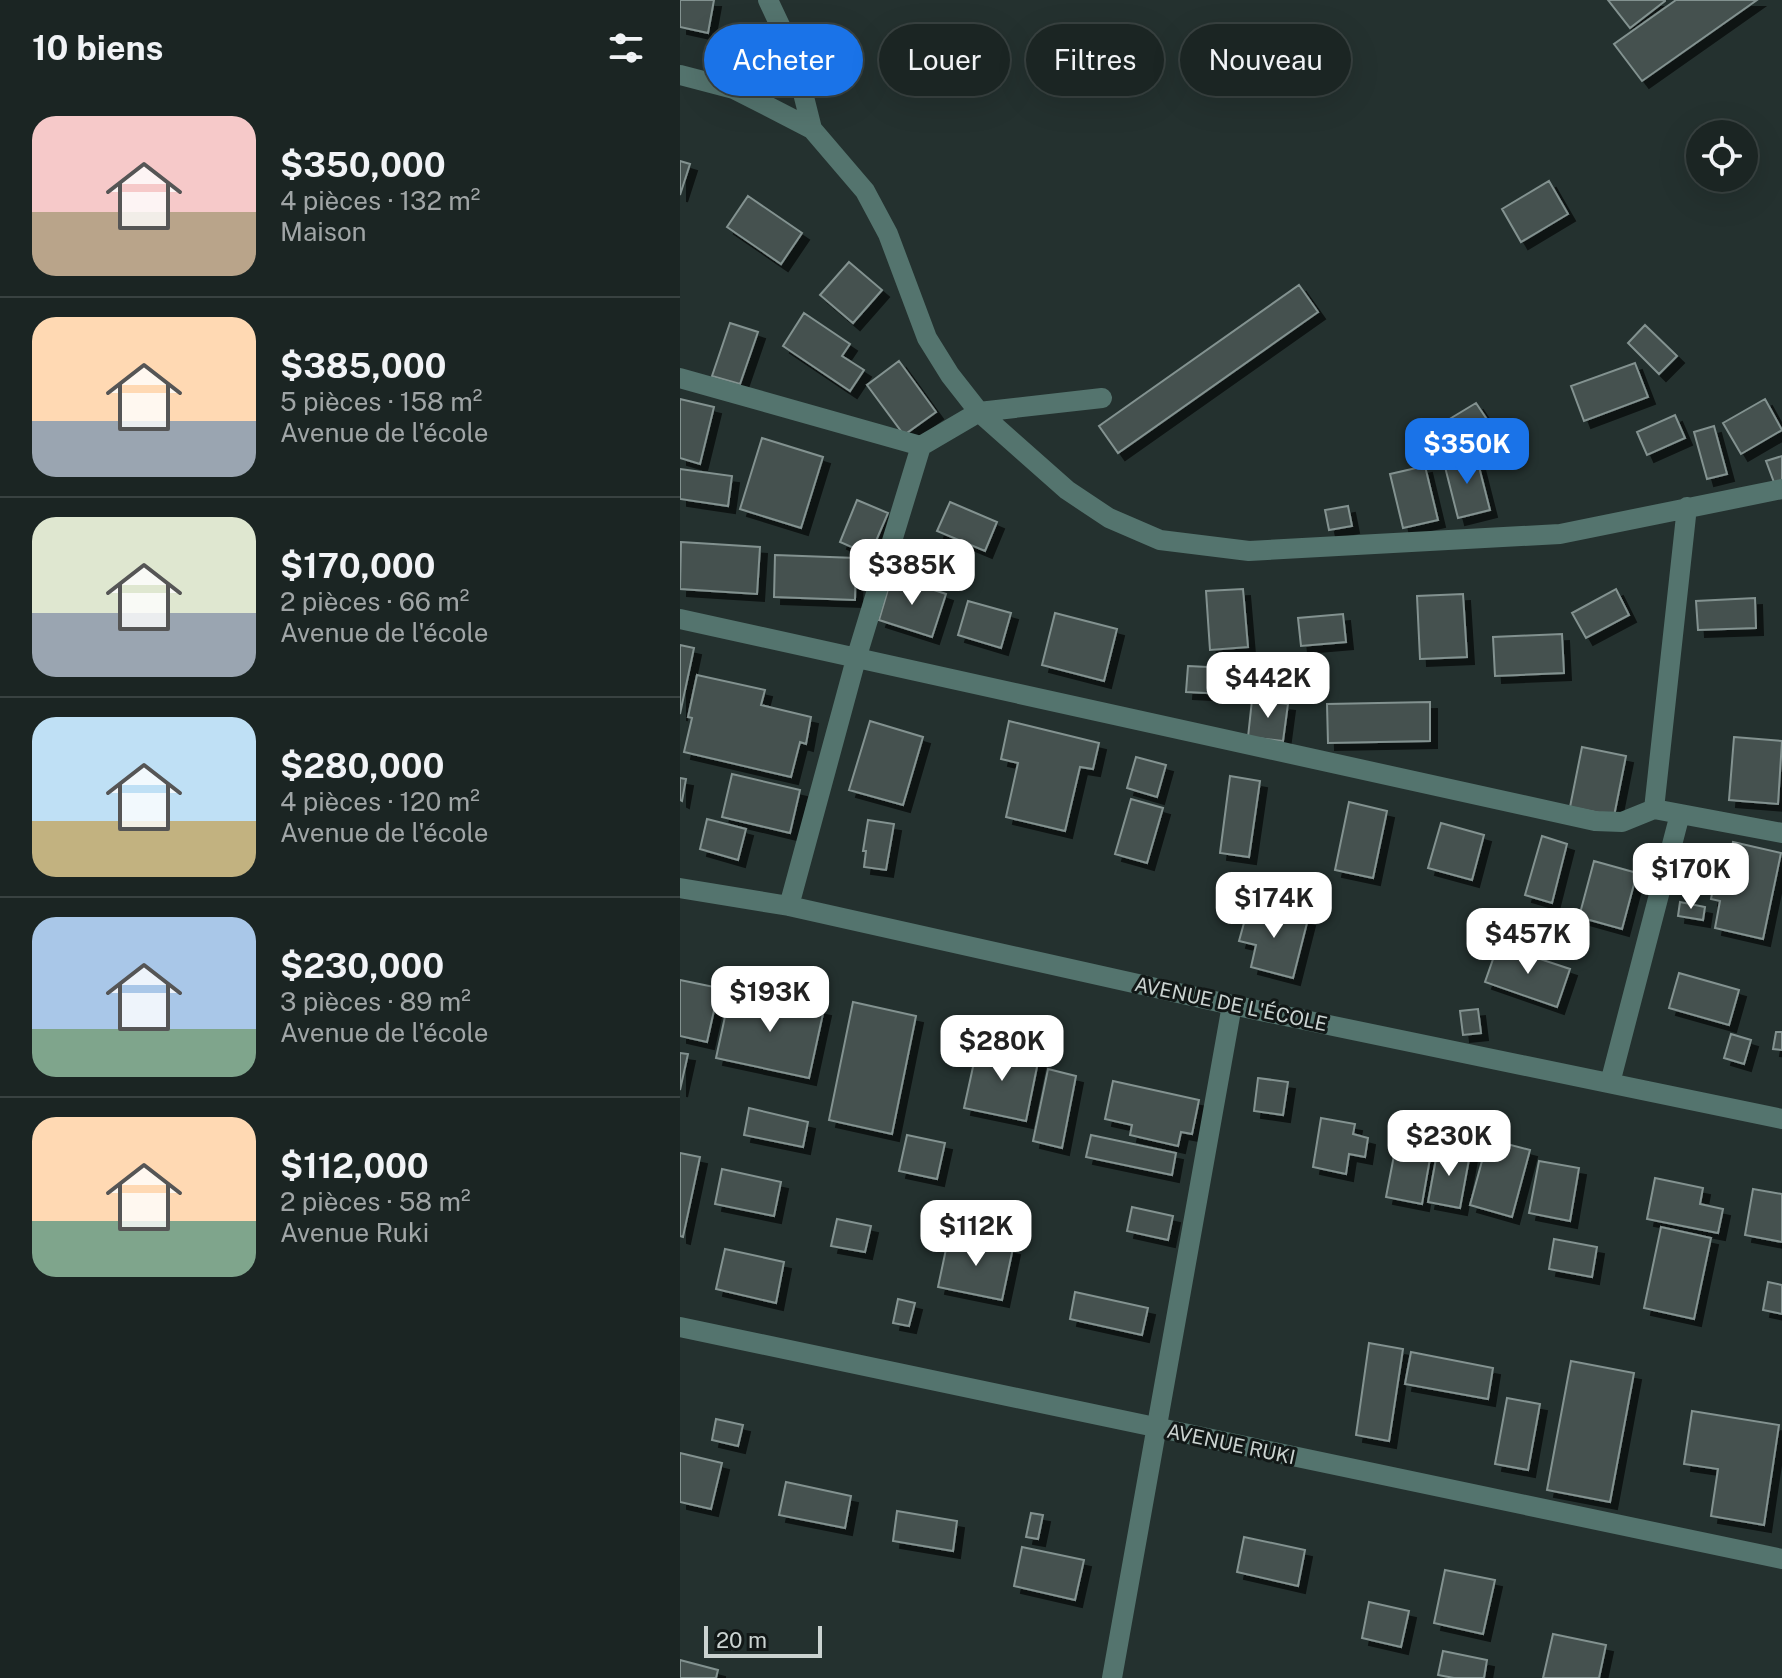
<!DOCTYPE html>
<html lang="fr">
<meta charset="utf-8">
<style>
:root{--surface:#1b2523;--page:#283130;--text:#f1f3f6;--muted:#a0a5a6;--line:#394241;--accent:#1a73e8}
body{margin:0;font-family:"Public Sans",sans-serif;background:var(--page);color:var(--text);height:100vh;display:flex;flex-direction:column;font-size:30px;white-space:nowrap}
*{box-sizing:border-box;margin:0}
p{font-size:26px;color:var(--muted)}
.icon{flex:none;width:44px;height:44px;fill:none;stroke:currentColor;stroke-width:2;stroke-linecap:round;stroke-linejoin:round}
.map{position:relative;flex:1;overflow:hidden}
.side{display:flex;flex-direction:column;background:var(--surface);width:680px}
.side>*{flex:none}
.banner{position:absolute;left:24px;top:24px;width:760px;height:72px;display:flex;gap:16px}
.fabs{position:absolute;left:1006px;top:120px;display:grid;gap:16px}
.fabs a{display:grid;place-items:center;width:72px;height:72px;border-radius:50%;background:var(--surface);box-shadow:0 8px 32px #0002,0 0 0 2px var(--line);font-size:40px}
.scale{position:absolute;left:24px;bottom:20px;width:118px;box-sizing:border-box;padding-left:8px;border:4px solid #cbd3d1;border-top:0;font-size:22px;line-height:28px;white-space:nowrap;color:#cbd3d1;-webkit-text-stroke:6px #121817;paint-order:stroke}
.price{position:absolute;translate:-50% -68px;padding:0 18px;border-radius:16px;background:#fff;color:#222;font-size:26px;line-height:52px;filter:drop-shadow(0 2px 4px #0008)}
.price::after{content:'';position:absolute;left:50%;top:48px;width:24px;height:18px;margin-left:-12px;background:inherit;clip-path:polygon(0 0,100% 0,50% 100%)}
.price.selected{background:var(--accent);color:#fff}
ul{padding:0;list-style:none}
li{display:flex;align-items:center;gap:24px;height:200px;padding:0 32px}
li+li{border-top:2px solid var(--line)}
li span{display:grid;place-items:center;flex:none;width:224px;height:160px;border-radius:24px;color:#555}
li>.icon{margin-inline-start:auto}
span .icon{width:96px;height:96px;fill:#fffc;stroke-width:1}
li b{font-size:34px}
h2{display:flex;justify-content:space-between;align-items:center;height:96px;padding:0 32px;font-size:34px}
.chip{padding:0 28px;border-radius:36px;background:var(--surface);box-shadow:0 8px 32px #0002,0 0 0 2px var(--line);font-size:28px;line-height:72px}
.chip.selected{background:var(--accent);color:#fff}
main{display:flex;flex:1;min-height:0}
.map>svg:first-child{display:block}
</style>
<main>
<section class="side">
<h2>10 biens<svg class="icon" aria-label="filters" viewBox="0 0 24 24"><path d="M4 7h16M4 17h16"/><circle cx="9" cy="7" r="2"/><circle cx="15" cy="17" r="2"/></svg></h2>
<ul>
<li><span style="background:linear-gradient(#f6c9c9 60%,#b9a48a 0)"><svg class="icon" aria-label="home" viewBox="0 0 24 24"><path d="M3 11l9-7 9 7M6 9v11h12V9"/></svg></span><div><b>$350,000</b><p>4 pièces · 132 m²</p><p>Maison</p></div></li>
<li><span style="background:linear-gradient(#ffd9b3 65%,#9aa5b1 0)"><svg class="icon" aria-label="home" viewBox="0 0 24 24"><path d="M3 11l9-7 9 7M6 9v11h12V9"/></svg></span><div><b>$385,000</b><p>5 pièces · 158 m²</p><p>Avenue de l'école</p></div></li>
<li><span style="background:linear-gradient(#dfe7d0 60%,#9aa5b1 0)"><svg class="icon" aria-label="home" viewBox="0 0 24 24"><path d="M3 11l9-7 9 7M6 9v11h12V9"/></svg></span><div><b>$170,000</b><p>2 pièces · 66 m²</p><p>Avenue de l'école</p></div></li>
<li><span style="background:linear-gradient(#bfe0f5 65%,#c2b280 0)"><svg class="icon" aria-label="home" viewBox="0 0 24 24"><path d="M3 11l9-7 9 7M6 9v11h12V9"/></svg></span><div><b>$280,000</b><p>4 pièces · 120 m²</p><p>Avenue de l'école</p></div></li>
<li><span style="background:linear-gradient(#a9c7e8 70%,#7fa58c 0)"><svg class="icon" aria-label="home" viewBox="0 0 24 24"><path d="M3 11l9-7 9 7M6 9v11h12V9"/></svg></span><div><b>$230,000</b><p>3 pièces · 89 m²</p><p>Avenue de l'école</p></div></li>
<li><span style="background:linear-gradient(#ffd9b3 65%,#7fa58c 0)"><svg class="icon" aria-label="home" viewBox="0 0 24 24"><path d="M3 11l9-7 9 7M6 9v11h12V9"/></svg></span><div><b>$112,000</b><p>2 pièces · 58 m²</p><p>Avenue Ruki</p></div></li>
</ul>
</section>
<div class="map">
<svg width="1102" height="1678" viewBox="0 0 1102 1678">
<defs>
<filter id="shadow"><feDropShadow dx="7" dy="7" stdDeviation="0" flood-color="#0009"/></filter>
</defs>
<rect width="100%" height="100%" fill="#24312f"/>
<path fill="#44514f" stroke="#839290" stroke-width="2" filter="url(#shadow)" d="M0,0H34L28,33L0,27Z
M928,0H985V1L950,28Z
M996,0H1077L962,81L934,44Z
M0,161L10,164L0,195Z
M869,181L888,214L841,242L822,209Z
M68,196L122,233L101,264L47,227Z
M169,262L202,290L173,323L140,295Z
M619,285L638,312L438,453L419,426Z
M124,313L170,344L162,356L184,370L170,391L103,346Z
M50,323L78,332L60,384L32,376Z
M965,325L997,356L979,374L948,343Z
M219,361L256,412L224,435L187,385Z
M955,363L968,397L904,421L891,386Z
M0,399L34,407L20,464L0,458Z
M1085,399L1102,430L1061,454L1043,423Z
M796,403L806,418L768,441L758,426Z
M995,415L1005,438L967,455L957,432Z
M1034,426L1047,474L1027,479L1014,432Z
M82,438L143,457L121,528L60,509Z
M796,455L810,510L778,518L764,463Z
M1102,456V483L1095,485L1086,461Z
M745,466L758,520L723,528L710,474Z
M0,469L52,476L48,506L0,499Z
M177,500L208,513L190,555L160,542Z
M270,502L317,522L305,551L257,531Z
M668,506L672,526L649,530L645,510Z
M1,542L80,547L77,594L0,589Z
M95,555L176,558L175,600L94,597Z
M212,576L266,594L252,637L199,620Z
M563,589L568,647L530,650L526,591Z
M936,589L949,615L906,638L892,613Z
M783,594L787,657L740,659L737,596Z
M1075,598L1076,628L1018,630L1016,601Z
M288,601L331,613L321,648L278,635Z
M375,613L437,629L424,681L362,665Z
M663,614L666,642L621,646L618,618Z
M882,634L884,673L815,676L813,637Z
M0,645L14,648L0,714Z
M508,666L567,669L566,695L506,692Z
M17,675L85,690L81,705L131,717L126,744L120,742L111,777L4,752L12,718L8,717Z
M572,700L608,704L603,741L568,737Z
M750,702V741L648,743L647,704Z
M190,721L243,737L223,805L169,790Z
M329,721L419,743L413,769L400,767L385,831L326,817L338,763L321,759Z
M1054,737L1102,741L1098,804L1049,800Z
M902,747L946,756L934,816L890,807Z
M456,757L486,765L477,797L447,788Z
M52,774L120,790L110,833L42,817Z
M550,776L580,781L569,857L540,853Z
M0,778L6,779L2,801L0,800Z
M451,799L483,808L467,863L435,854Z
M669,802L707,811L693,878L655,870Z
M27,819L66,829L58,860L20,849Z
M188,820L214,824L206,870L184,867L186,851H183Z
M761,823L804,835L792,880L748,868Z
M862,836L887,844L872,903L845,895Z
M1053,842L1101,853L1083,939L1035,928L1040,901L1031,899L1035,878L1045,880Z
M914,861L957,873L942,929L899,917Z
M1000,902L1025,907L1023,920L998,916Z
M569,905L628,919L613,978L571,967L576,945L559,941Z
M818,945L890,969L877,1007L805,982Z
M999,973L1059,990L1049,1025L989,1008Z
M0,980L39,988L27,1042L0,1036Z
M51,989L144,1009L129,1078L36,1058Z
M173,1002L236,1016L212,1134L149,1120Z
M798,1009L801,1033L783,1035L780,1011Z
M1096,1032H1102V1050L1093,1049Z
M1051,1034L1071,1040L1064,1064L1044,1058Z
M298,1044L359,1057L346,1121L284,1108Z
M0,1053L8,1054L0,1090Z
M368,1069L396,1076L382,1148L353,1141Z
M578,1078L608,1082L603,1115L574,1111Z
M433,1081L519,1100L512,1134L501,1132L498,1146L450,1135L452,1125L425,1119Z
M69,1108L128,1122L123,1147L64,1135Z
M641,1118L675,1124L673,1134L688,1138L685,1157L669,1154L666,1174L633,1167Z
M227,1135L265,1143L257,1179L219,1171Z
M411,1135L496,1153L492,1175L406,1157Z
M808,1139L850,1150L832,1217L790,1205Z
M717,1140L752,1147L742,1204L706,1197Z
M758,1148L790,1154L780,1208L748,1202Z
M0,1153L20,1157L3,1237L0,1236Z
M859,1161L899,1168L890,1221L849,1213Z
M42,1169L101,1182L94,1216L35,1204Z
M975,1178L1023,1188L1020,1204L1043,1209L1038,1233L967,1219Z
M1073,1189L1102,1194V1242L1065,1235Z
M452,1207L493,1216L488,1240L447,1231Z
M157,1219L191,1226L185,1252L151,1246Z
M981,1227L1031,1238L1014,1319L964,1308Z
M269,1235L333,1248L322,1300L258,1287Z
M874,1239L917,1247L912,1277L869,1269Z
M45,1249L104,1262L96,1303L36,1289Z
M1088,1282L1102,1285V1314L1083,1310Z
M395,1292L468,1308L462,1335L390,1319Z
M218,1299L235,1303L229,1326L213,1323Z
M689,1343L723,1349L709,1441L676,1435Z
M731,1352L813,1368L808,1399L725,1384Z
M891,1361L954,1373L930,1502L867,1490Z
M827,1398L860,1404L848,1470L815,1464Z
M1012,1411L1099,1425L1084,1525L1031,1516L1038,1469L1004,1464Z
M36,1419L63,1425L58,1446L32,1440Z
M0,1453L42,1463L31,1509L0,1502Z
M106,1482L171,1496L165,1528L99,1515Z
M217,1511L277,1521L273,1551L213,1541Z
M351,1513L363,1515L358,1539L346,1537Z
M564,1537L625,1550L618,1586L557,1572Z
M342,1547L404,1560L395,1600L334,1586Z
M765,1570L815,1580L803,1634L754,1623Z
M689,1602L729,1611L721,1647L682,1638Z
M873,1634L926,1645L919,1678H863Z
M763,1651L807,1660L804,1678H774L758,1675Z
M0,1660L38,1670L36,1678H0Z"/>
<g fill="none" stroke-linecap="round" stroke-linejoin="round">
<path stroke="#54746e" stroke-width="20" d="M88,0L113,53L132,129
M0,75L54,89L132,129L185,191L208,234L247,338L270,375L299,412L387,490L429,518L480,540L569,551L880,534L1102,489
M0,378L241,446
M1007,507L974,809L1102,833
M0,619L915,821L942,822L974,809
M0,888L109,906L552,1005L1102,1119
M109,906L176,659L241,446L299,412L422,398
M930,1083L1000,814
M0,1327L1102,1559
M432,1678L552,1005"/>
</g>
<g text-anchor="middle" stroke-width="6" stroke-linejoin="round" paint-order="stroke">
<g font-size="20" fill="#cbd3d1" stroke="#121817">
<text transform="translate(551 1004) rotate(12)" y="7">AVENUE DE L'ÉCOLE</text>
<text transform="translate(551 1444) rotate(12)" y="7">AVENUE RUKI</text>
</g>
</g>
</svg>
<div class="fabs">
<a><svg class="icon" aria-label="locate" viewBox="0 0 24 24"><circle cx="12" cy="12" r="6"/><path d="M12 2v4M12 18v4M2 12h4M18 12h4"/></svg></a>
</div>
<div class="scale">20 m</div>
<b class="price selected" style="left:787px;top:486px">$350K</b>
<b class="price" style="left:232px;top:607px">$385K</b>
<b class="price" style="left:588px;top:720px">$442K</b>
<b class="price" style="left:1011px;top:911px">$170K</b>
<b class="price" style="left:594px;top:940px">$174K</b>
<b class="price" style="left:848px;top:976px">$457K</b>
<b class="price" style="left:90px;top:1034px">$193K</b>
<b class="price" style="left:322px;top:1083px">$280K</b>
<b class="price" style="left:769px;top:1178px">$230K</b>
<b class="price" style="left:296px;top:1268px">$112K</b>
<div class="banner">
<a class="chip selected">Acheter</a>
<a class="chip">Louer</a>
<a class="chip">Filtres</a>
<a class="chip">Nouveau</a>
</div>
</div>
</main>
